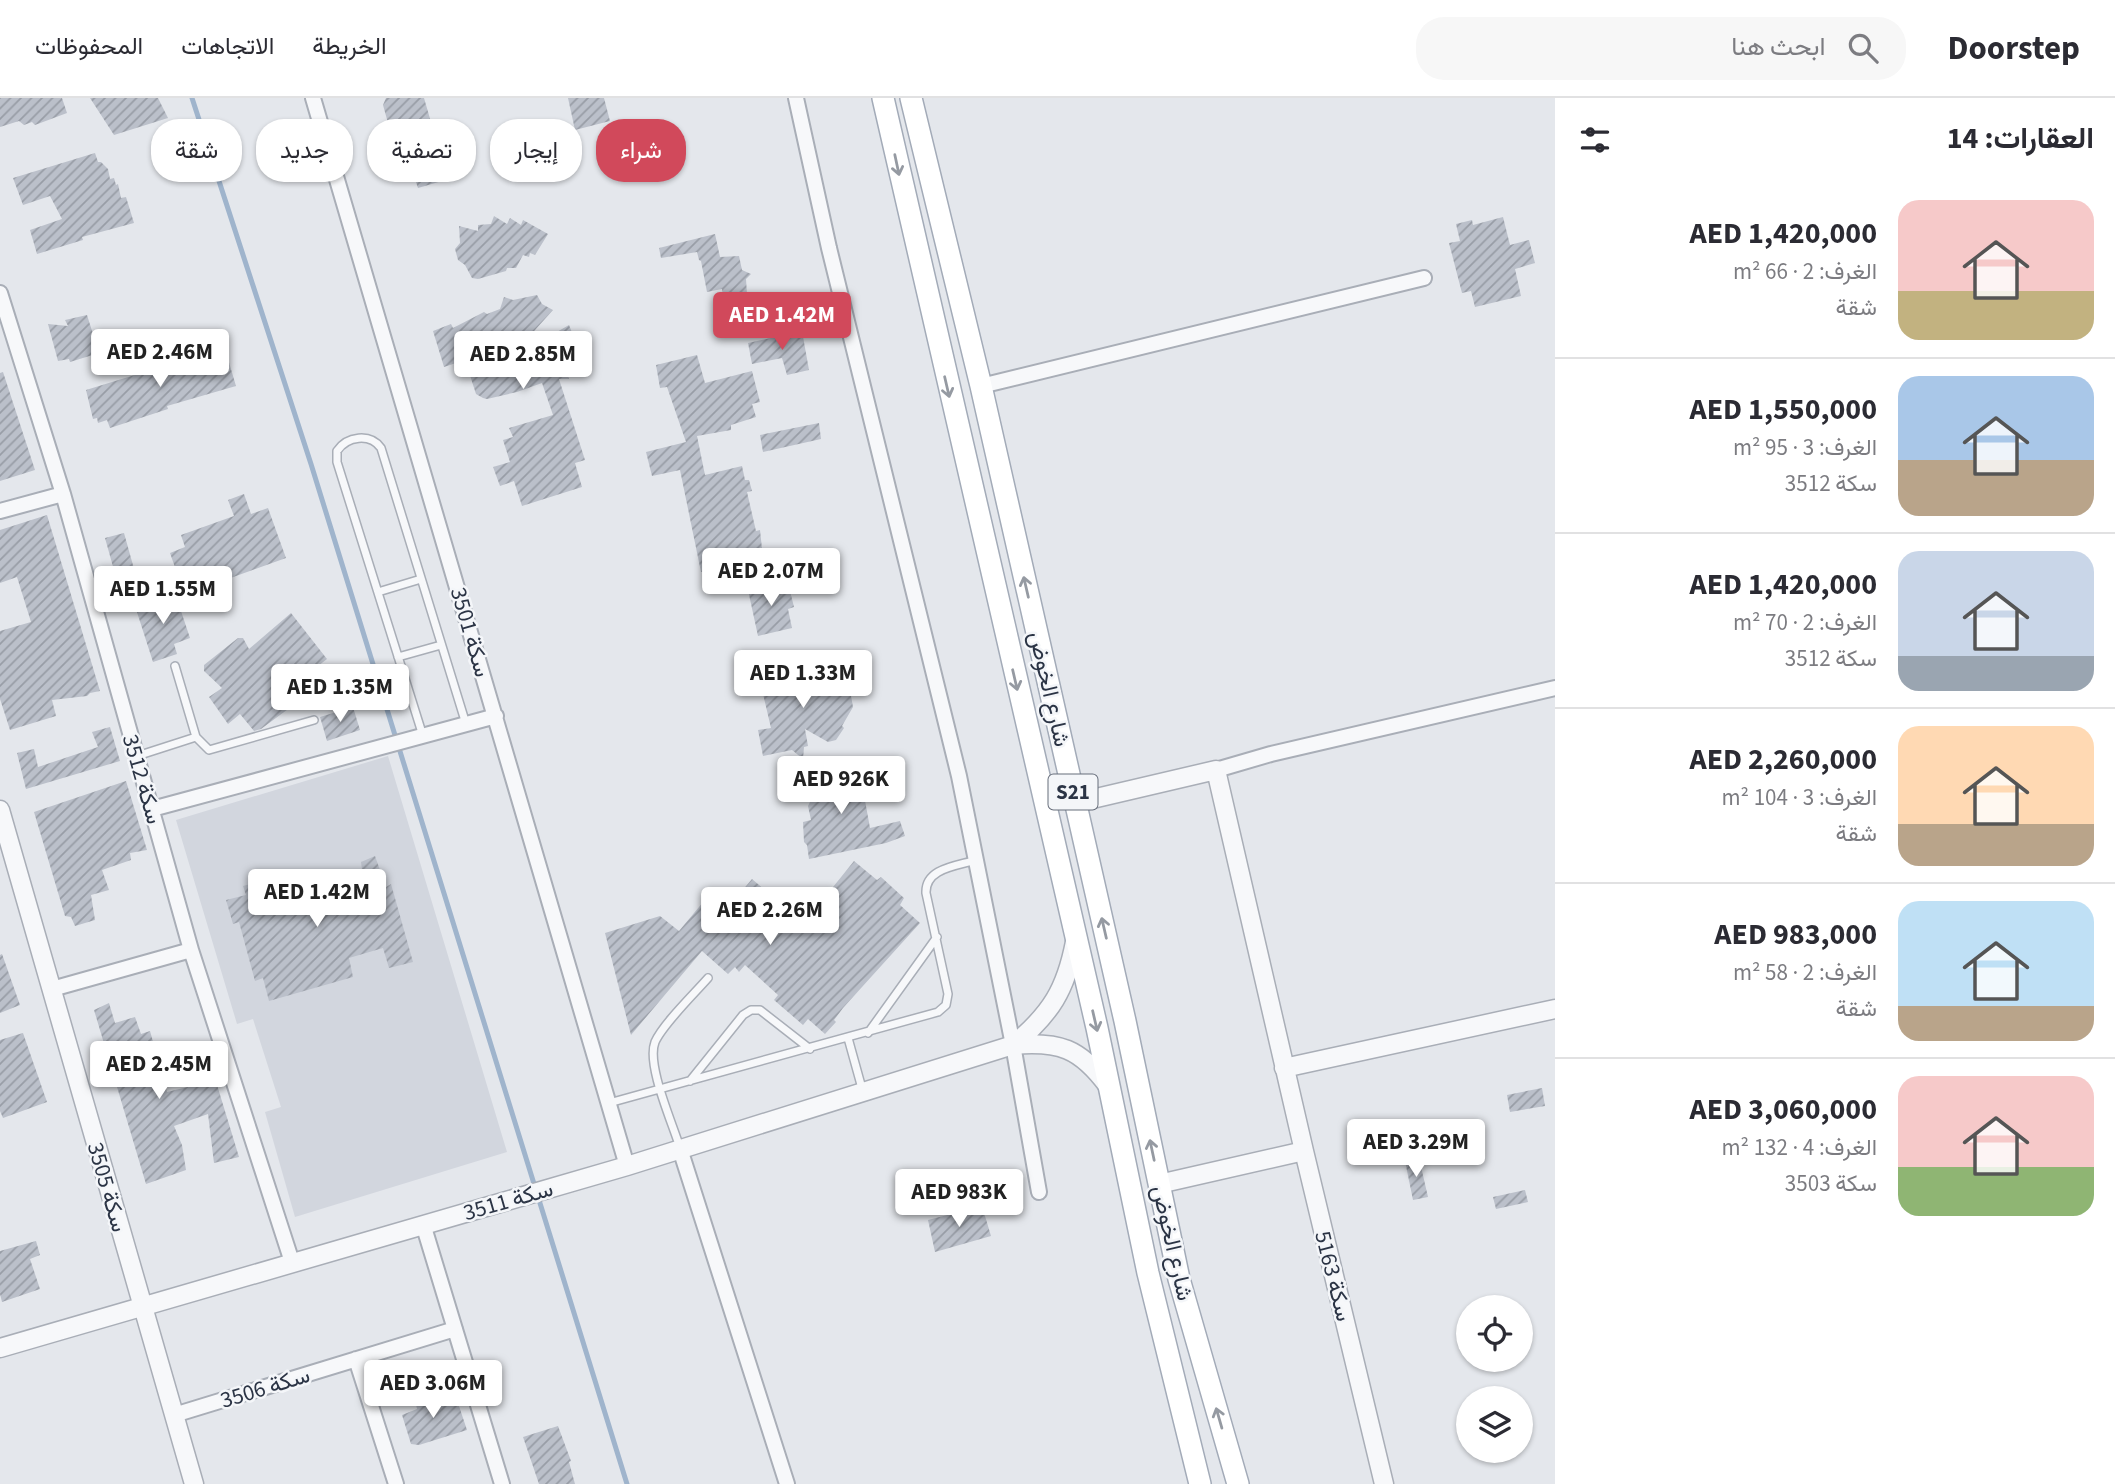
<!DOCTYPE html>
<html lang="ar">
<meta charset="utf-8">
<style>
:root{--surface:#fff;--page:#f7f7f7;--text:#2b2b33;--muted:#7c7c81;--line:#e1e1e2;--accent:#d1495b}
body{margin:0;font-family:"Source Sans 3",Vazirmatn,sans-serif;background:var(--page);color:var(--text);direction:rtl;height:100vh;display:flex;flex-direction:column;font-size:26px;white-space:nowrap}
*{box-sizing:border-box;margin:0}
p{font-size:23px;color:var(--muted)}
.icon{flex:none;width:38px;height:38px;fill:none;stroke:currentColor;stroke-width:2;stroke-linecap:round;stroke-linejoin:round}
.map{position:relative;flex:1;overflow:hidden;direction:ltr}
.sheet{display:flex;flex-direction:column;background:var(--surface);width:560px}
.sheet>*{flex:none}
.banner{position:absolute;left:21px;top:21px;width:665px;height:63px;direction:rtl;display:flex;gap:14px}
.tools{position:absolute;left:1456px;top:1197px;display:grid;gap:14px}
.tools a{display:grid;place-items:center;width:77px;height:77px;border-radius:50%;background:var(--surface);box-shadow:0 2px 5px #0004;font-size:35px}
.price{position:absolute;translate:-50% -60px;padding:0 16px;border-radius:7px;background:#fff;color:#222;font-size:23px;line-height:46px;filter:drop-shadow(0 2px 4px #0008)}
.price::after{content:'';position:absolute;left:50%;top:42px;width:21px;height:16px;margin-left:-10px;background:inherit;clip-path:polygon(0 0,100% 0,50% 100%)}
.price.selected{background:var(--accent);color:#fff}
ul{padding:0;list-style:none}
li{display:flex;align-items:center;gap:21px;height:175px;padding:0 21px}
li+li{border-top:2px solid var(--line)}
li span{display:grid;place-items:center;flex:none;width:196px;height:140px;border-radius:21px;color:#555}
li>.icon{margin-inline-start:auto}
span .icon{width:84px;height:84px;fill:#fffc;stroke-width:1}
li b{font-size:30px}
h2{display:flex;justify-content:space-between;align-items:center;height:84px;padding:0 21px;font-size:30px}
.pill{padding:0 24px;border-radius:28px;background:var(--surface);box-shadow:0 2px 5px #0004;font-size:24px;line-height:63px}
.pill.selected{background:var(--accent);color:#fff}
header{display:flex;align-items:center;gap:42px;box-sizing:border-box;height:98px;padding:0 35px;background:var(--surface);border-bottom:2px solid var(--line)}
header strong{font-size:33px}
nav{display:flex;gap:38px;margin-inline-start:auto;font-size:24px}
.search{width:490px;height:63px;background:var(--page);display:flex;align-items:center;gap:18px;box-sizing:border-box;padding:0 24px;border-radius:28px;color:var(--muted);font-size:26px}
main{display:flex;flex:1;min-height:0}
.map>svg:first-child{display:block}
</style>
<header>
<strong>Doorstep</strong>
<div class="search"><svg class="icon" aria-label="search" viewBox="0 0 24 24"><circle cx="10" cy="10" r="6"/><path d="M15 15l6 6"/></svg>ابحث هنا</div>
<nav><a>الخريطة</a><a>الاتجاهات</a><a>المحفوظات</a></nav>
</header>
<main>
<section class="sheet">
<h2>العقارات: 14<svg class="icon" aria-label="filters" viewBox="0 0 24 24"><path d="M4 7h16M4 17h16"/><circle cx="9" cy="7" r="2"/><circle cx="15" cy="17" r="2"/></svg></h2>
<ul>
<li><span style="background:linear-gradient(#f6c9c9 65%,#c2b280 0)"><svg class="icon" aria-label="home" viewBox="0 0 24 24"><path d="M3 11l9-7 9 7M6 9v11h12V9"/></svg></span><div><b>AED 1,420,000</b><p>الغرف: 2 · 66 m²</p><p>شقة</p></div></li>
<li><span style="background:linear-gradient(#a9c7e8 60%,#b9a48a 0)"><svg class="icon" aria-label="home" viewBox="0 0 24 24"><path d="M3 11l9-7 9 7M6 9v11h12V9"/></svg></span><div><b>AED 1,550,000</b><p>الغرف: 3 · 95 m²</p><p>سكة 3512</p></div></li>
<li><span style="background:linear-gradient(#c9d6e8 75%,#9aa5b1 0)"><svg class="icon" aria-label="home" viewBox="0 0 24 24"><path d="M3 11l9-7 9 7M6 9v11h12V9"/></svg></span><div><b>AED 1,420,000</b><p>الغرف: 2 · 70 m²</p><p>سكة 3512</p></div></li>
<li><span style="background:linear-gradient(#ffd9b3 70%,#b9a48a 0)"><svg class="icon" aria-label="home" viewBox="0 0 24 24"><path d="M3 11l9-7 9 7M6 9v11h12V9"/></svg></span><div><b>AED 2,260,000</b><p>الغرف: 3 · 104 m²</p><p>شقة</p></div></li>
<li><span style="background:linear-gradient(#bfe0f5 75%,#b9a48a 0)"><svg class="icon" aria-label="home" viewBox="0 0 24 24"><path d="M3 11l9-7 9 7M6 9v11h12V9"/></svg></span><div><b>AED 983,000</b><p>الغرف: 2 · 58 m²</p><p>شقة</p></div></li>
<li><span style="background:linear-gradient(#f6c9c9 65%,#8fb573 0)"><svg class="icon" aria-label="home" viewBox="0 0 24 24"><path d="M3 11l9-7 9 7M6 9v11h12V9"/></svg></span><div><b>AED 3,060,000</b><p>الغرف: 4 · 132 m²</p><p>سكة 3503</p></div></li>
</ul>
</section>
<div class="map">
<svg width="1555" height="1386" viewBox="0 0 1555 1386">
<defs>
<pattern id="building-hatch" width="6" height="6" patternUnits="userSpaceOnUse" patternTransform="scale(1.75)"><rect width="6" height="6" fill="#bbc0ca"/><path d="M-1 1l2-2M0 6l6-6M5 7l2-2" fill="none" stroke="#989da6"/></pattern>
</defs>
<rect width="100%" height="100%" fill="#e4e7ec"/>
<path fill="#d2d6de" d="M388,658L507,1054L295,1119L265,1014L281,1009L253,921L237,926L176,722Z"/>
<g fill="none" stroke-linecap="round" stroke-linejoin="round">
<path stroke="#9fb4cc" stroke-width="5" d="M192,0L311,366L627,1386"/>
</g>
<path fill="url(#building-hatch)" d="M0,0H62L67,15L35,27L32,24L24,27L19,23L0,29Z
M90,0H158L168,20L114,37Z
M386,0H424L440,55L446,54L450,71L440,75L442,83L418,90L415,81L405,76L402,61H398L383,7Z
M568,0H604L610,23L575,32Z
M95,55L98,64H101L108,71L110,81L114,80L116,87L118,86L121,100L126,99L134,125L82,139L83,142L37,156L30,132L62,121L50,98L23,107L13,80Z
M494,118L507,126L510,120L521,127L523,122L548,136L535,157L530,155L529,159L523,157L516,170H507L506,173L478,181L472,180L465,167L458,162L455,151L460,145L459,128L478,133V127L491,126Z
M1503,119L1510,147L1529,142L1535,165L1515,171L1521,198L1475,209L1471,193L1462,195L1449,145L1460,143L1456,126L1472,122L1473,127Z
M715,136L720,159L739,158L742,172L751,176L746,181L747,196L723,200L722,191L707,194L701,163L699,162L697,154L661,160L659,150Z
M537,197L542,206L553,212L508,262L569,227L577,247L576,276L568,277L569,281H559L585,362L575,365L582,389L522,408L514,383L500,388L493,369L510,364L503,342L513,339L509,330L553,317L542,285L517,294L487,301L483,300L476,296L465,262L444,269L433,233L451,226L453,230L484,214L487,216L500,211L504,199L513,202Z
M87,217L99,255L70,264L69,261L58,263L48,226L68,228L65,222Z
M802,233L809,272L787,277L782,260L752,266L748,245Z
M225,251L236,288L167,308L168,311L110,330L107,322L98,325L97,320L93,321L86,292L164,268L165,271Z
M697,257L705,285L752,273L760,304L752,306L756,319L731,327V332L697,338L705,377L742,368L745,382H749L752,393L747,394L756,433L760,432L763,460L701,474L680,372L652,378L646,354L686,344L667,289L660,290L656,267Z
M3,274L35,372L0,383V275Z
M819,325L821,341L763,354L760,337Z
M244,396L251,416L268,410L286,460L203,490L195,469L177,475L170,455L185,449L181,437L234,418L228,402Z
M47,417L100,593L90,595L87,598L52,602L56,618L10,632L0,601V533L31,524L17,479L0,485V432Z
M124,435L143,503L124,508L105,440Z
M780,482L783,494L790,493L794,509L788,511L792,530L758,538L748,492Z
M175,495L190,540L174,546L177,556L153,564L135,508Z
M291,515L327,561L286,593L295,606L261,631L254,633L240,616L228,626L209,599L222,590L204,573V567L238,540H243L249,551Z
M811,568L821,573L824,570L850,592L853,609L842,628L844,630L836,642L828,644L805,631L808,648L804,649L803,661L792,652L763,658L758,632L771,630L760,583L780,579V575L790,573L801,583Z
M353,609L360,632L327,643L320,619Z
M110,629L120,663L26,691L17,655L34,651L38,669L98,649L92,634Z
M838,670L850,677L855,676L857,687L862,686L870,730L900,723L905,738L886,745L809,761L807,747L804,744L803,724L811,722L808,708L813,698L804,694L802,676L812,674L819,681L821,678L816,673Z
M126,683L147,752L130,755L131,762L102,772L109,792L91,797L95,822L75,828L71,819L65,818L34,714Z
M375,758L386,789L391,786L413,864L389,870L383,850L349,860L353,879L269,903L263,880L255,883L239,824L233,826L226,802L246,797L243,788L277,779L280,785L326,773L332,790L363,779L361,764Z
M854,763L877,782L881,779L904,800L900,807L920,825L843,910L834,922L836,924L825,936L808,921L803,927L774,902L778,897L745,867L739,874L735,869L728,876L702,853L631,937L605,835L660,818L679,833L714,791L731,806L752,781L804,825Z
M2,856L20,907L0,915V857Z
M109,905L115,925L135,919L141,936L150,933L167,994L200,986L199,980L214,977L239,1059L214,1065L208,1016L174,1028L182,1047L186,1072L146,1086L94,912Z
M23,935L47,1004L3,1020L0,1013V942Z
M1542,990L1545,1008L1510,1014L1507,997Z
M1419,1060L1428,1099L1413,1102L1405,1063Z
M1525,1092L1528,1104L1496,1111L1493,1099Z
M982,1108L991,1138L935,1154L928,1122Z
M36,1143L40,1157L30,1161L40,1191L2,1204L0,1196V1153Z
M414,1297L428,1298L430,1304L444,1300L448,1305L456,1299L467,1332L419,1347L411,1346L402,1317L417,1311Z
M558,1328L571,1363L569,1364L575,1386H539L523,1339Z"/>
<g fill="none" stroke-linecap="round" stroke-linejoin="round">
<g stroke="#a9aeb7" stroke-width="10">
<path id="service" d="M378,494L421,481
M398,559L441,547
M423,638L337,364V353C347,338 370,335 381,350L466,626
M196,639L209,652L314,622
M137,658L196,639L175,568
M868,935L937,839
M848,940L863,994
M690,983L743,917L751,912H760L810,951
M609,1005L938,914L946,907L948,896L926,795C925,770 957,768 976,762
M680,1050C673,1026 646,967 655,944C663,926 694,896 708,880"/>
</g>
<g stroke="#a9aeb7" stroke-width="18">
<path id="minor" d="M313,0L627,1068
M796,0L829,150L959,678L1013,947L1039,1094
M0,195L63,396L191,852L292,1164
M981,288L1424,180
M0,413L63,396
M1216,672L1271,656L1555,590
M152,711L496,618
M52,891L191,852
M680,1051L787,1386
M423,1126L502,1386
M356,1261L396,1386
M174,1317L455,1231"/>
</g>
<g stroke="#a9aeb7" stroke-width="21">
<path id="tertiary" d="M1075,705L1216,672L1304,1053L1384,1386
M0,712L194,1386
M1013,947C1051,916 1066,891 1075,844
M1284,970L1555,911
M1159,1086L1304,1053
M0,1250L627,1068L1013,947C1059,943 1080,950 1108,988"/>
</g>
<g stroke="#a3abb8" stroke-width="24">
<path id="primary" d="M883,0L1097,930L1148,1175L1200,1386
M911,0L981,288L1125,923L1179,1181L1238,1386"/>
</g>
<use href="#service" stroke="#f7f8fa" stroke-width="7"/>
<use href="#minor" stroke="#f7f8fa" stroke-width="14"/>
<use href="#tertiary" stroke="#f7f8fa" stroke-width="18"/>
<use href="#primary" stroke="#fff" stroke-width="21"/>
</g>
<defs><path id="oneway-shaft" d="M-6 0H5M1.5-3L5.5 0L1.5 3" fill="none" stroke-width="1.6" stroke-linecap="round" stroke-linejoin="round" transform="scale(1.75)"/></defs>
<g stroke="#959aa2">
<use href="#oneway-shaft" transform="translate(897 67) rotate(78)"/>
<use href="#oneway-shaft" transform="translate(947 289) rotate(77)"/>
<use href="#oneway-shaft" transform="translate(1026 489) rotate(-103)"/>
<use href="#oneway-shaft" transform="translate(1015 582) rotate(77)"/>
<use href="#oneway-shaft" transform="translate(1104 830) rotate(-103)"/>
<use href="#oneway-shaft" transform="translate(1095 923) rotate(77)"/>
<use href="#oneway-shaft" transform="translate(1152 1052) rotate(-102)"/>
<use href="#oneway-shaft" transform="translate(1219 1320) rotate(-106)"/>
</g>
<g text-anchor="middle" stroke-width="5" stroke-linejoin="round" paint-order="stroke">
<rect fill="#f4f6f9" stroke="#676e7b" stroke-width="2" x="1048.5" y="676.5" width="49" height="35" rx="5"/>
<g font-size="21" font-weight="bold" fill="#2b3445">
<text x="1073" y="701">S21</text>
</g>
<g font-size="23" fill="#2b3445" stroke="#f4f6f9">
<text transform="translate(471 534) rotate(74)" y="8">سكة 3501</text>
<text transform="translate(1050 591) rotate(77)" y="8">شارع الخوض</text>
<text transform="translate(143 681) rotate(74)" y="8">سكة 3512</text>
<text transform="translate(108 1089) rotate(74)" y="8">سكة 3505</text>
<text transform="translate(508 1102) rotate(-16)" y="8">سكة 3511</text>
<text transform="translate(1173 1145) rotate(77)" y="8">شارع الخوض</text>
<text transform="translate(1334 1178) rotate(76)" y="8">سكة 5163</text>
<text transform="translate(265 1289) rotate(-17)" y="8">سكة 3506</text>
</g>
</g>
</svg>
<div class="tools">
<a><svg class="icon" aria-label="locate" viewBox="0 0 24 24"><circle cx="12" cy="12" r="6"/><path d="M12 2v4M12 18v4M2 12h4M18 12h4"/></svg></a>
<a><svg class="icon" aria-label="layers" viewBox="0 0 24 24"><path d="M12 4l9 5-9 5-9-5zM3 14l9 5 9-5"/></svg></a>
</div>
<b class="price selected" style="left:782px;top:254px">AED 1.42M</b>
<b class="price" style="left:160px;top:291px">AED 2.46M</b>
<b class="price" style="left:523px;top:293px">AED 2.85M</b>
<b class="price" style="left:771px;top:510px">AED 2.07M</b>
<b class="price" style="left:163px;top:528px">AED 1.55M</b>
<b class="price" style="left:803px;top:612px">AED 1.33M</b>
<b class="price" style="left:340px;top:626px">AED 1.35M</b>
<b class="price" style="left:841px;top:718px">AED 926K</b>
<b class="price" style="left:317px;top:831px">AED 1.42M</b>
<b class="price" style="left:770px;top:849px">AED 2.26M</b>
<b class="price" style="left:159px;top:1003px">AED 2.45M</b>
<b class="price" style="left:1416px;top:1081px">AED 3.29M</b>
<b class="price" style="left:959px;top:1131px">AED 983K</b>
<b class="price" style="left:433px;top:1322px">AED 3.06M</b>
<div class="banner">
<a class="pill selected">شراء</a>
<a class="pill">إيجار</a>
<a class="pill">تصفية</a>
<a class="pill">جديد</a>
<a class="pill">شقة</a>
</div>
</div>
</main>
